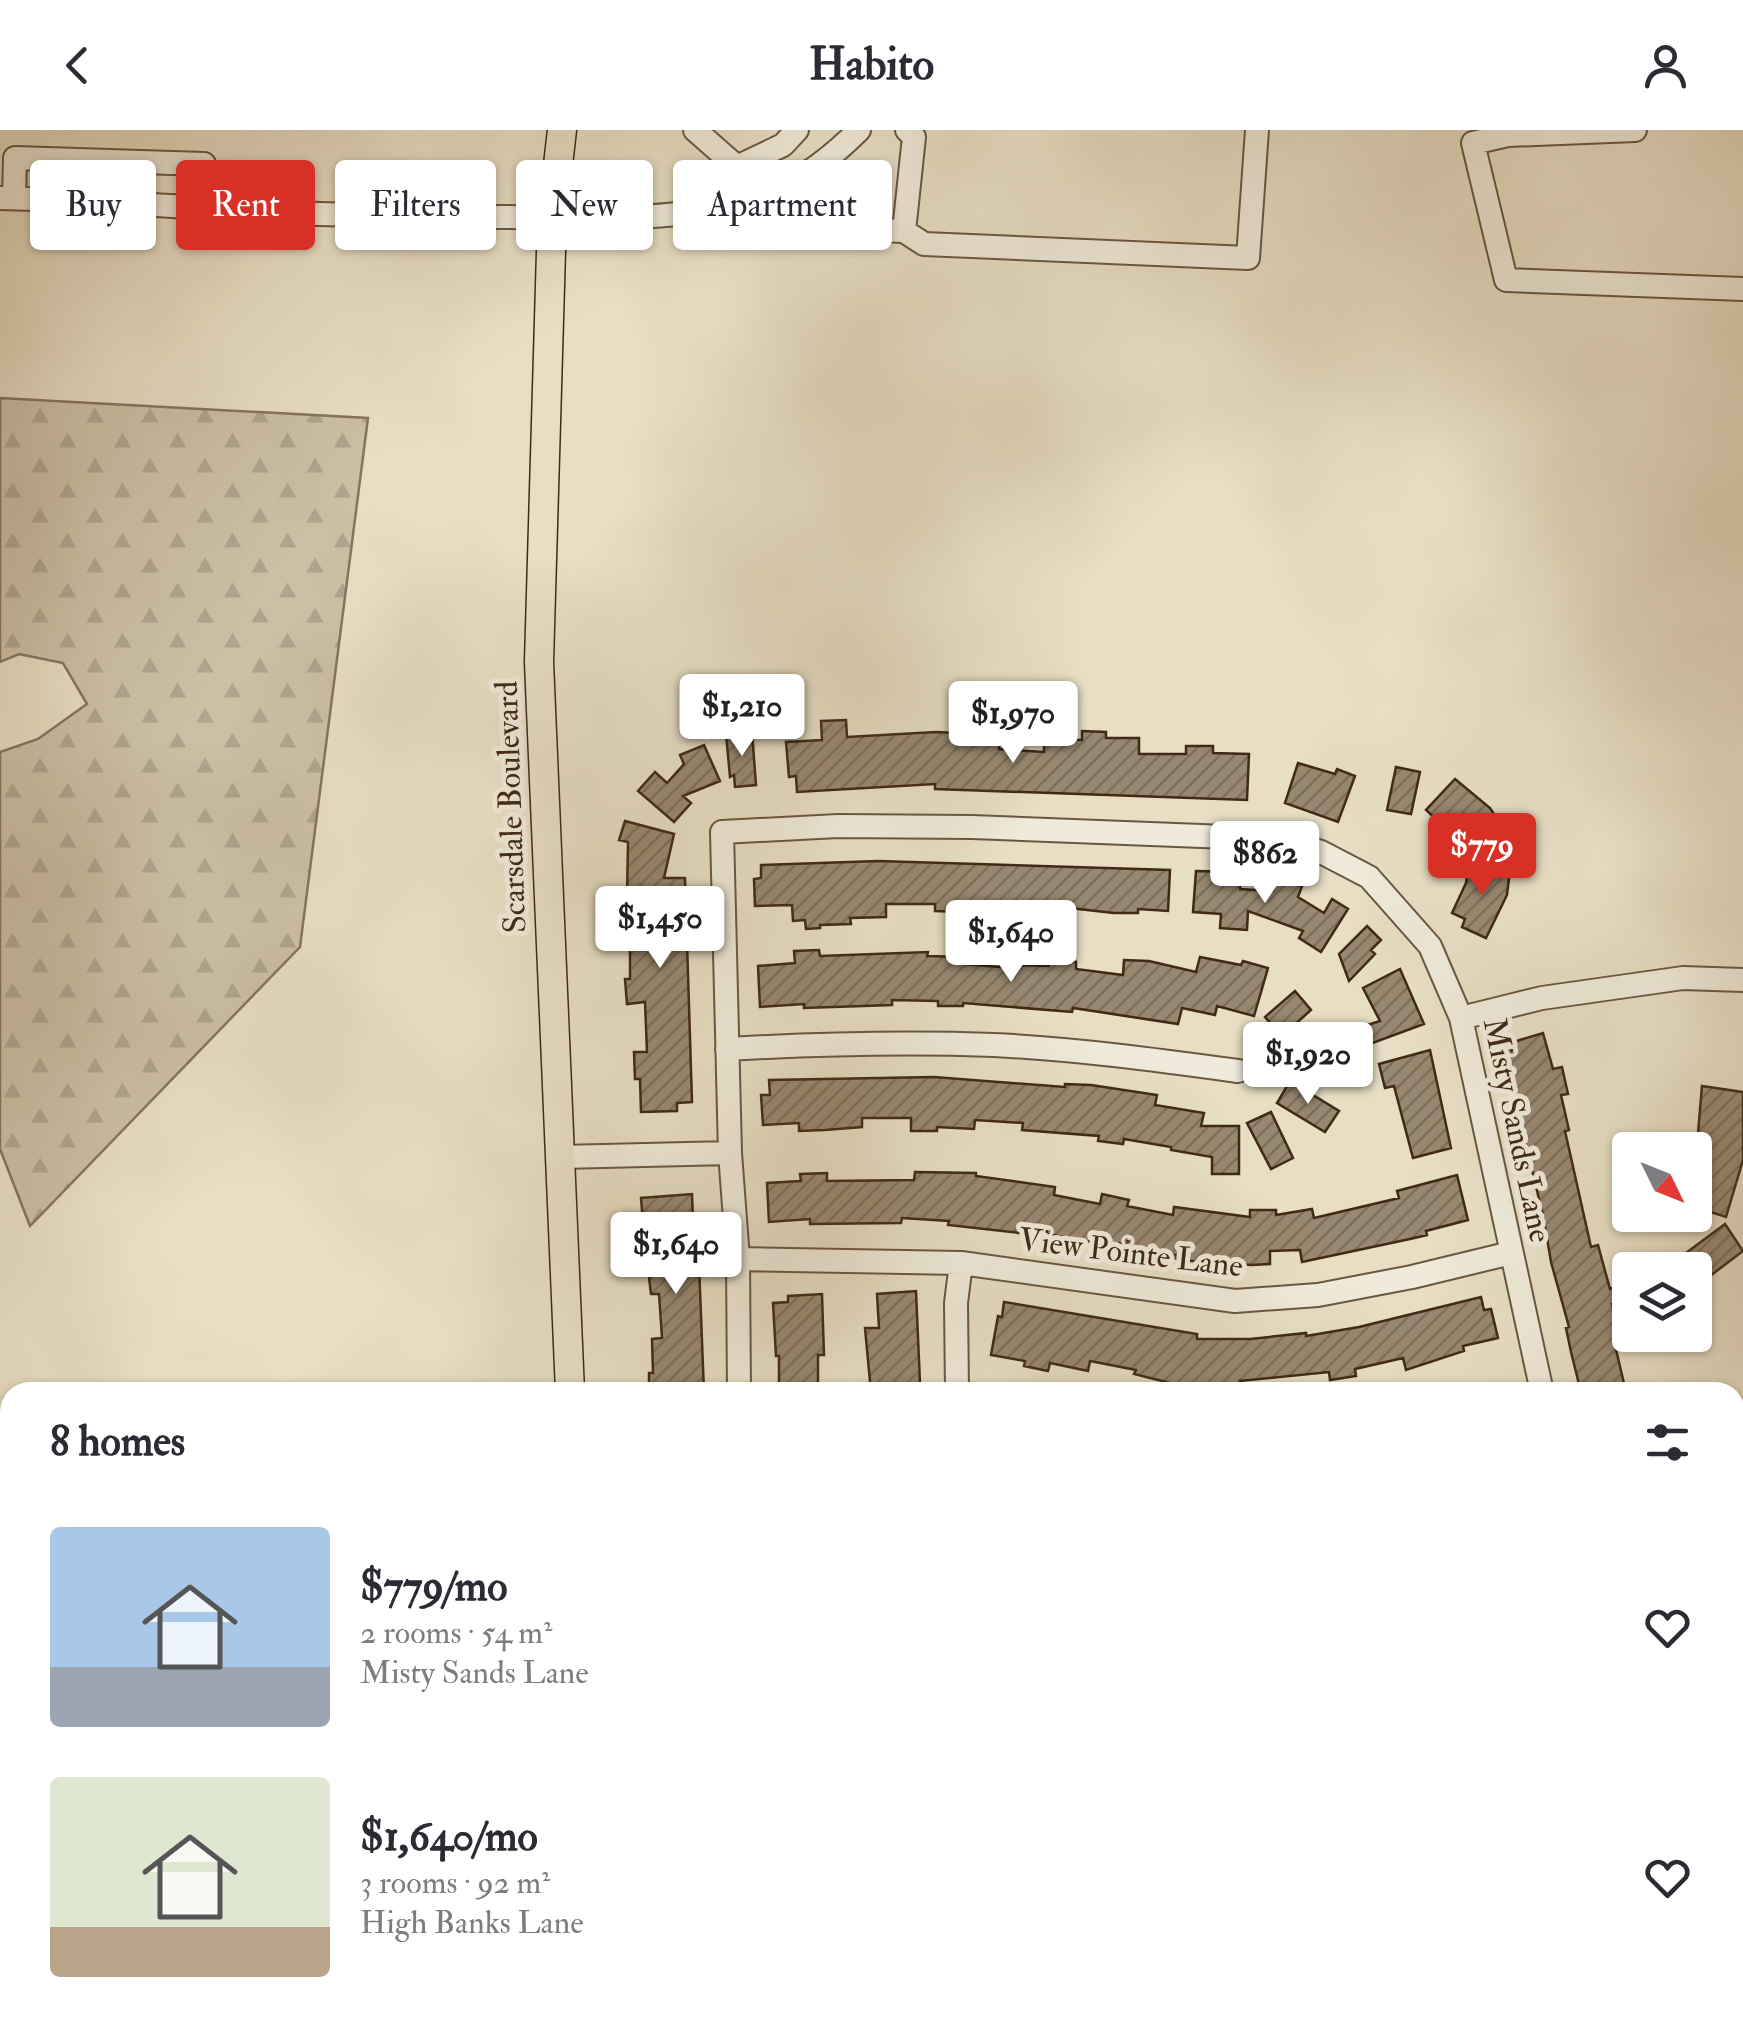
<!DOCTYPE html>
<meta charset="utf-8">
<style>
:root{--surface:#fff;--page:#f7f7f7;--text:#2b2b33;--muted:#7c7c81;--accent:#d93025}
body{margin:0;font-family:"IM FELL Double Pica",serif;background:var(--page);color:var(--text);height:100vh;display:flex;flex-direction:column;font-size:38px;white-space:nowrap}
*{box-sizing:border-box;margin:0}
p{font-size:32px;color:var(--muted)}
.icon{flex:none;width:55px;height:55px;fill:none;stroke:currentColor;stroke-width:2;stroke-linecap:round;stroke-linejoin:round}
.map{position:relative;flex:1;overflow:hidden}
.panel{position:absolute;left:0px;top:1252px;width:1745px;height:642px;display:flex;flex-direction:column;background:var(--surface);border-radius:30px 30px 0 0;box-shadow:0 2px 8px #0004}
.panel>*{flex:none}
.hud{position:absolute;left:30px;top:30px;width:1000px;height:90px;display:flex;gap:20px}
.needle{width:65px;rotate:133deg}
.fabs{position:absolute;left:1612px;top:1002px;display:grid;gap:20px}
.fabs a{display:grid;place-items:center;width:100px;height:100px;border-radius:10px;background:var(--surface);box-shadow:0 2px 8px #0004;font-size:50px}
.price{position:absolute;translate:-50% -85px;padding:0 22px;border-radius:10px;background:#fff;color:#222;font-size:32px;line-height:65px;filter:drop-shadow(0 2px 5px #0008)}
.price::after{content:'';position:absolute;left:50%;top:60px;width:30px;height:22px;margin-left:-15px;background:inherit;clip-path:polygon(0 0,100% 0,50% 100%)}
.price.active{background:var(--accent);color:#fff}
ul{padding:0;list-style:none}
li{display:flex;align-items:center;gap:30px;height:250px;padding:0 50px}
li span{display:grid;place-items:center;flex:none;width:280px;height:200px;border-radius:10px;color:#555}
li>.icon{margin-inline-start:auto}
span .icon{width:120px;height:120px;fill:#fffc;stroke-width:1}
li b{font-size:42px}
h2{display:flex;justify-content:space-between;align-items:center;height:120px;padding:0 50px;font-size:42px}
.chip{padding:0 35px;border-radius:10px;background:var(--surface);box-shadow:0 2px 8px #0004;font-size:35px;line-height:90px}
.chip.active{background:var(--accent);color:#fff}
header{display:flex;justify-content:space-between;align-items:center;height:130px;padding:0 50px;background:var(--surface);font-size:45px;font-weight:700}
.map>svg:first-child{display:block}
</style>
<header><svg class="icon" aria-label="back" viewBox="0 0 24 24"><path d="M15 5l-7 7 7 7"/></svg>Habito<svg class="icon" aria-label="person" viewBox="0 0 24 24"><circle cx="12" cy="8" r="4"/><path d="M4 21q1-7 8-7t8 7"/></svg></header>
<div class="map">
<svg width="1743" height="1893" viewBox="0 0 1743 1893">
<defs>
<pattern id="forest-firs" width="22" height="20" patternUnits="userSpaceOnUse" patternTransform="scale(2.5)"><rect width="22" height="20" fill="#cbbfa6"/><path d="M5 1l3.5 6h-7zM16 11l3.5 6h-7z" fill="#afa48e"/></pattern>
<pattern id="building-hatch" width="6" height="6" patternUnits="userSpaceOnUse" patternTransform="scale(2.5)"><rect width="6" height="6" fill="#978870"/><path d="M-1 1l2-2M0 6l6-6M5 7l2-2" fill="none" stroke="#7d6f5b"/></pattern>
</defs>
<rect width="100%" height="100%" fill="#e7dec4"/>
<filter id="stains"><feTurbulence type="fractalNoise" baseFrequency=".002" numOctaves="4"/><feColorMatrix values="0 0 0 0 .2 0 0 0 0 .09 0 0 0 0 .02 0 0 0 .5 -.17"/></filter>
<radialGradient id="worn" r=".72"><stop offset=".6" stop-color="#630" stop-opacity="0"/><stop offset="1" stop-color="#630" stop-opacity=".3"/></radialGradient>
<path fill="url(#forest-firs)" stroke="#86745e" stroke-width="2.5" d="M0,268L368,288L300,817L30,1096L0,1019V622L38,609L87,574L63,533L19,524L0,532Z"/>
<path fill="url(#building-hatch)" stroke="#402a15" stroke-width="2.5" d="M846,590L847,607L936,602L1000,605L999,619L1044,622V609L1082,610V601L1106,602V608H1139V624H1186V616H1213V623L1249,624L1247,670L935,659V654L797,662L796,646L789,647L786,612L822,610L821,591Z
M752,602L756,655L735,657L734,645L730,647L726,604Z
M704,615L720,651L683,666L691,673L674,692L638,661L655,642L667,653L684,634L680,625Z
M1298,633L1335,644L1337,639L1355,646L1338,692L1285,673Z
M1396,637L1420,642L1411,684L1387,680Z
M1455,649L1490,678L1505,700L1466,725L1453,705L1426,680Z
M625,691L674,704L664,748H685L692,972L677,973V981L641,982L640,949H635L634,922H647L645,872L627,874L625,849H630V812H641V768H627L628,712L619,710Z
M878,731L1170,740L1168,781L1138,779V783H1114L1033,774V784H1007V777L961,776V782L935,781V774H886V787L850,788L851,794L820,795V798L806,799L805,790L793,791L792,775L755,776L754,749L761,748V735Z
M1469,734L1510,740L1507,765L1486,808L1462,797L1465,789L1452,783L1466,753Z
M1196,741L1242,742L1240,759L1273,761L1278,748L1302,756L1298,767L1324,783L1332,769L1348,779L1321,822L1299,808L1303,801L1248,781L1247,800L1220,798L1221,784L1193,782Z
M1367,796L1381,810L1371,820L1375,824L1349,851L1339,824Z
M819,820L820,826L928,822L927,826L964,827V834L1012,838V835L1049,836L1050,830L1076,832V839L1123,845L1124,830L1149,831L1196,842L1200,827L1241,835L1243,831L1268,838L1254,886L1217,876L1215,885L1182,878L1178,894L1073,878L1072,882L963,873V876H938V871L892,870V875L804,878V874L760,877L758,836L795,833L794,821Z
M1400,839L1424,894L1370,914L1364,896L1380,891L1363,858Z
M1295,861L1311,880L1282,906L1265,887Z
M1543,903L1553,939L1562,937L1568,964L1561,965L1569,1000L1565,1001L1591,1117L1598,1115L1610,1159L1618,1156L1622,1172L1612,1174L1621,1209L1614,1211L1626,1262H1581L1571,1222L1566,1198L1569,1197L1551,1132L1544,1090L1512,956L1515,955L1503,915Z
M1341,910L1342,924L1337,926L1341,936L1288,940L1286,914Z
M1430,920L1451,1018L1413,1028L1394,956L1385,958L1379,934Z
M934,947L1065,957V954L1091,955L1157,965L1155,975L1204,983L1201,996H1239V1044H1212V1027L1171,1020V1017L1124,1009L1123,1014L1098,1011L1099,1006L1022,1000L1023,993L975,990L974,999L937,997V1001H911V988H862V997L825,1000L799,1001V993L763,995L761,965H770L769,950Z
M1290,951L1339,981L1325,1002L1277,973Z
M1702,956L1743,962V1030L1726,1087L1695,1077V1065L1703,1040L1695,1039Z
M1271,982L1293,1028L1271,1039L1247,993Z
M915,1042L976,1043V1046L1055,1057L1054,1065L1100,1074L1102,1064L1129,1070L1127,1076L1173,1085L1174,1077L1250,1087V1080H1276V1085L1312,1079L1314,1088L1399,1068L1397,1061L1457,1045L1468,1090L1426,1101L1427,1105L1410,1109L1302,1132L1300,1120L1270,1121V1134L1251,1135L1191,1131L1174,1128L1175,1125L1119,1113V1117L1047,1104L1046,1106L948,1095L949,1091L902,1088L901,1093L810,1094V1089L769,1092L767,1053L801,1051L800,1044L827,1043V1051L914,1050Z
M692,1064L695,1136L699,1135L700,1160L704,1262H649V1243H653L652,1209L662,1208L659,1164H651L648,1139H656V1092L643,1093L641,1068Z
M1725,1094L1743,1121L1706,1149L1702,1144L1695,1150V1140H1673L1690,1128L1686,1123Z
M916,1161L920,1253L904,1254L905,1261L871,1262L865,1198H879L877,1164Z
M822,1164L824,1225H818V1262H779V1226H776L773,1173L788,1172V1166Z
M1481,1167L1484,1180L1491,1179L1498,1208L1463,1216L1464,1221L1406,1240L1403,1228L1355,1239L1356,1246L1330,1250L1329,1242L1240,1251L1239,1261H1214L1174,1256V1254L1134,1244L1136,1240L1090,1231L1088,1241L1050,1233L1048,1241L1024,1236L1025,1231L991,1225L998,1186L1002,1187L1004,1172L1197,1204V1209H1250L1306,1203V1206L1359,1197Z"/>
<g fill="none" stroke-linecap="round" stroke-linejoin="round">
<g stroke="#6a5741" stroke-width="26">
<path id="minor" d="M695,0L737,37L749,71
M1508,0V5L1635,0
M1508,5L1473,13L1506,150L1743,159
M737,37L783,15L797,0
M775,61L787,81L820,98L904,101L924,114L1248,128L1257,0
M0,68C97,70 192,78 289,83C362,86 436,86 510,87C586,88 679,92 752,70C794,57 829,30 859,0
M14,68L15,28L204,34L202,77
M904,101L914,7L907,0
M1461,888L1542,868L1683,848L1743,850
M727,919C816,914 905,912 994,915C1076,919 1157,930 1238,941
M560,1027L730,1023
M738,1129L961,1133L1235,1171L1318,1165L1412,1147L1511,1123
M739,1262L738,1129L730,1023L722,702L838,696L972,697L1279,709L1321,722L1369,747L1430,816L1461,888L1542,1262
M957,1262L956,1173L961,1133
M1464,1885L1465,1893
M1683,1885L1684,1893
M811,1893L817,1885
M1701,1893L1743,1883"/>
</g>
<g stroke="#402a15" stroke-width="31">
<path id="major" d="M562,0L552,87L539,532L570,1262
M591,1885V1893"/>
</g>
<use href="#minor" stroke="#efead9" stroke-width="22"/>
<use href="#major" stroke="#e7dec4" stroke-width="28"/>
</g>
<g text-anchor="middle" stroke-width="10" stroke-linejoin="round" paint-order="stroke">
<g font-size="32" fill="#402a15" stroke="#efead9">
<text transform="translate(510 677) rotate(-92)" y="11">Scarsdale Boulevard</text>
<text transform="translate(1518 1000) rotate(78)" y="11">Misty Sands Lane</text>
<text transform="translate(1131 1122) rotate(7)" y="11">View Pointe Lane</text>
</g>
</g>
<rect width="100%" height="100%" filter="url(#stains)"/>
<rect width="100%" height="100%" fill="url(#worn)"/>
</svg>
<div class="fabs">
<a><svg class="needle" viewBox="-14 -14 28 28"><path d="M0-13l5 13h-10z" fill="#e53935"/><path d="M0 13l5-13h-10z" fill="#7c7c81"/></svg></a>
<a><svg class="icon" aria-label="layers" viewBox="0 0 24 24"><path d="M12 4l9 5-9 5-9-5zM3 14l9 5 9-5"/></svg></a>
</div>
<b class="price" style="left:742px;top:629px">$1,210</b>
<b class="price" style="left:1013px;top:636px">$1,970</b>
<b class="price active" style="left:1482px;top:768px">$779</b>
<b class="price" style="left:1265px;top:776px">$862</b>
<b class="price" style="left:660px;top:841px">$1,450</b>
<b class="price" style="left:1011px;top:855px">$1,640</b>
<b class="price" style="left:1308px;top:977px">$1,920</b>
<b class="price" style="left:676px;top:1167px">$1,640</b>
<div class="hud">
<a class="chip">Buy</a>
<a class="chip active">Rent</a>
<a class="chip">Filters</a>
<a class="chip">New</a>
<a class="chip">Apartment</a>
</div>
<section class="panel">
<h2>8 homes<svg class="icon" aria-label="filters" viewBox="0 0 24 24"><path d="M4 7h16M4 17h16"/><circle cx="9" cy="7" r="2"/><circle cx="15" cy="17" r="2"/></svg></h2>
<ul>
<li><span style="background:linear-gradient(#a9c7e8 70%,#9aa5b1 0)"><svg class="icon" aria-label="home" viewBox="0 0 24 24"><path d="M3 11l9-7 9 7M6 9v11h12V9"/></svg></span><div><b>$779/mo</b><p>2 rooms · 54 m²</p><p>Misty Sands Lane</p></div><svg class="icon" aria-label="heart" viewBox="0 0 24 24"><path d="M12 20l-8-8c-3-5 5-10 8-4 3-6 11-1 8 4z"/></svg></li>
<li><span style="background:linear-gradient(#dfe7d0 75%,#b9a48a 0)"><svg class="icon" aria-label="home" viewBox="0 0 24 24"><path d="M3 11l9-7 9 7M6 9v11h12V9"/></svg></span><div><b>$1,640/mo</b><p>3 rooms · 92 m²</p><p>High Banks Lane</p></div><svg class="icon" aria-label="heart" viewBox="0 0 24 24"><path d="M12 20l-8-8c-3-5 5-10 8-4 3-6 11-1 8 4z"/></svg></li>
</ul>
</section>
</div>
